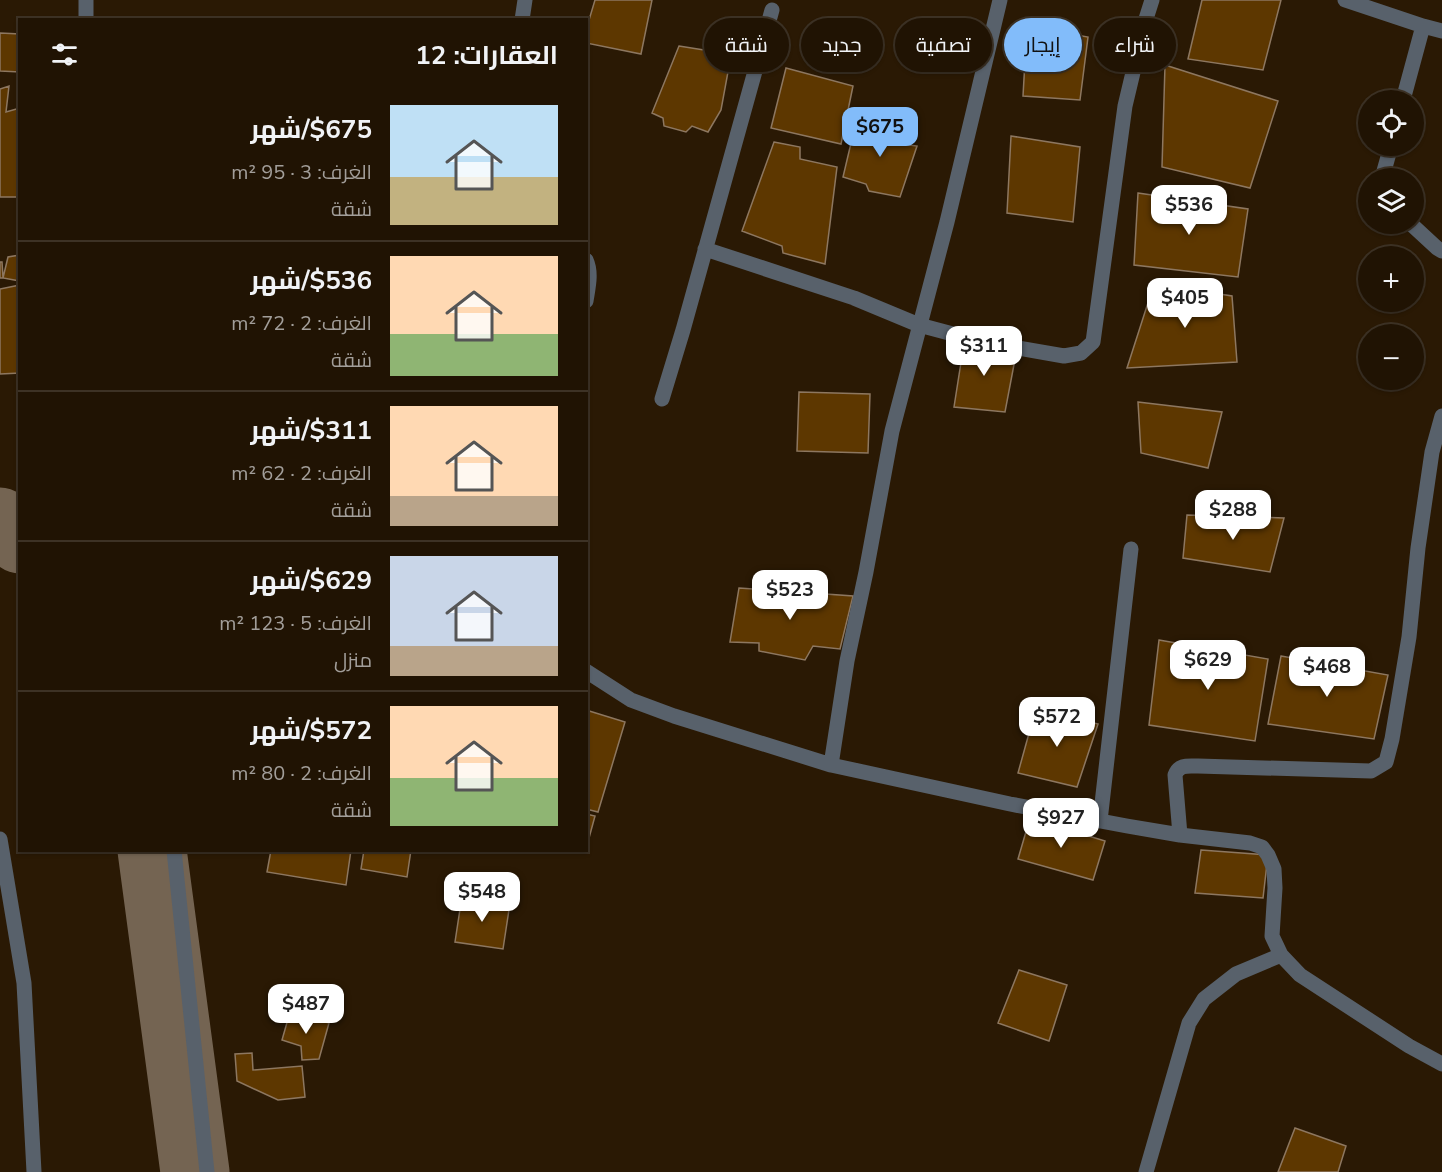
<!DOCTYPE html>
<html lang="ar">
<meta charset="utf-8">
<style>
:root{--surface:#201303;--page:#281c0d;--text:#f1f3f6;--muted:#a29e9a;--line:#3d3225;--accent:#82bcfa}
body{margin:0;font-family:"Nunito Sans",Cairo,sans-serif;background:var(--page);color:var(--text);direction:rtl;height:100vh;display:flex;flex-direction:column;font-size:22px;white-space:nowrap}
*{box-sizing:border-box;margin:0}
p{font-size:20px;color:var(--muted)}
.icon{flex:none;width:33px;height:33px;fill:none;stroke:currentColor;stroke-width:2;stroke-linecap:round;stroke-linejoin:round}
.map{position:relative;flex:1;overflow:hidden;direction:ltr}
.panel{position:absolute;left:18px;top:18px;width:570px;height:834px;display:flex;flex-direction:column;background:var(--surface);border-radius:0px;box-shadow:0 2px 4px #0004,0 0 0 2px var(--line);direction:rtl}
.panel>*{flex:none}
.guide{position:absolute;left:606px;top:18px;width:570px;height:54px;direction:rtl;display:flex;gap:12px}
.tools{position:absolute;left:1358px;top:90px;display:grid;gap:12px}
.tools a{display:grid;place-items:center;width:66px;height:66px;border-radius:50%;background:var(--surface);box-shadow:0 2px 4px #0004,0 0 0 2px var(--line);font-size:30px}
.price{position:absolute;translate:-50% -51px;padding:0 14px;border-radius:12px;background:#fff;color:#222;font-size:20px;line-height:39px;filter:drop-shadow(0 2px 3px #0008)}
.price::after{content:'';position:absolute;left:50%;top:36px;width:18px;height:14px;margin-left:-9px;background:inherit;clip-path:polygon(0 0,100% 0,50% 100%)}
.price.current{background:var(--accent);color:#111}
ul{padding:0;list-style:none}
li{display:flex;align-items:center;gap:18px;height:150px;padding:0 30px}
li+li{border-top:2px solid var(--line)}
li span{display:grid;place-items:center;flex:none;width:168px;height:120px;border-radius:0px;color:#555}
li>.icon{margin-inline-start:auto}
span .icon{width:72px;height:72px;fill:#fffc;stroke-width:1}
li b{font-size:26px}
h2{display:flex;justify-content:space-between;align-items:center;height:72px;padding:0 30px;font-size:26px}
.chip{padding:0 21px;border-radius:27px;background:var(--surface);box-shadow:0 2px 4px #0004,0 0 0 2px var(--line);font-size:21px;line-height:54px}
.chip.current{background:var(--accent);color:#111}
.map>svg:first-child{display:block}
</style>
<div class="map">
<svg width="1442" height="1172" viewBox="0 0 1442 1172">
<rect width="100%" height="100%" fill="#2a1904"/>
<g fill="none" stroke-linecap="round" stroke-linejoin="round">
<path stroke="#746452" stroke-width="69" d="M0,522L20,539
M152,850L195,1172"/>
</g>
<path fill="#5d3700" stroke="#8d7760" stroke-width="1.5" d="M595,0H652L641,54L586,43V30Z
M1202,0H1281L1263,70L1188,59Z
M1027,26L1088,37L1080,100L1023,96Z
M0,33L20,34V72L0,71Z
M679,46L704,50L730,61L721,110L708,132L692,126L686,132L664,126L663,118L652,113Z
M1165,65L1278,101L1250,188L1162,167Z
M786,68L853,86L841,144L771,128Z
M9,86L6,112L20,108V197H0V89Z
M884,121L905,126L902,144L917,146L900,197L869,191L866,184L843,177L856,122L880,129Z
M1011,136L1080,147L1073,222L1007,213Z
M774,142L800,147V159L837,167L825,264L783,253L782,246L742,231Z
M1138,193L1248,209L1238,277L1134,265Z
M20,255V281L3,278L8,257Z
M0,262H2L3,278H0Z
M1154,284L1232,296L1237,362L1127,368Z
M20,285V373L0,374V289Z
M965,337L1016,354L1005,412L954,407Z
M799,392L870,394L868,453L797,451Z
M1138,402L1222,412L1208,468L1141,453Z
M1187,515L1284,518L1270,572L1183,558Z
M739,588L853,596L840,649L813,646L805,660L759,651V643L730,642Z
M1159,640L1268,659L1255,741L1149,725Z
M1281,656L1388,675L1374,739L1268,724Z
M1036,708L1098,724L1077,787L1018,773Z
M586,710L625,722L598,812L586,809Z
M586,814L595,816L586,849Z
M1030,818L1105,841L1093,880L1018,859Z
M271,850H351L346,885L267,872Z
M364,850H411L407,877L361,869Z
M1201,850L1268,855L1263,898L1195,893Z
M462,896L510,903L503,949L455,942Z
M1019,970L1067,985L1049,1041L998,1023Z
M290,1012L329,1023L319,1059L302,1060L301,1046L282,1040Z
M252,1053L253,1070L302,1066L305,1097L278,1100L237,1081L235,1054Z
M1295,1128L1346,1146L1338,1172H1278Z"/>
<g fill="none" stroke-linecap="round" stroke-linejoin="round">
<path stroke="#58616b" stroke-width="15" d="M1345,0L1423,26L1442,31
M86,20V0
M522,20L525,0
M1403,100L1423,26
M1387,178L1384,171L1391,146
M1411,224L1437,248L1442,251
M705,249L854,298L919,325L979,341L1064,356L1081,353L1093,342L1125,106L1145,22L1152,0
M586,260C592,273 588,288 586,301
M662,399L683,330L772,10
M586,671L631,700L674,716L831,765L1010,804L1127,826L1180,835L1250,843L1262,847L1268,855L1274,869L1275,888L1272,936L1281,955L1300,975L1409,1046L1442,1064
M831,765L847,661L866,572L892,431L947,222L1000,0
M1100,821L1131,549
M1180,835L1175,775C1179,764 1188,766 1198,766L1371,771L1386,762L1392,739L1409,637L1418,548L1432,452L1442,416
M0,839L24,983L34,1172
M174,850L207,1172
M1146,1172L1189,1023L1204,999L1236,974L1281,955"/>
</g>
</svg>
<div class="tools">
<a><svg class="icon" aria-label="locate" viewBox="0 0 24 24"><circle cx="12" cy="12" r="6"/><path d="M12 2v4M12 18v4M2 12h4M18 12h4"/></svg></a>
<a><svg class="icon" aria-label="layers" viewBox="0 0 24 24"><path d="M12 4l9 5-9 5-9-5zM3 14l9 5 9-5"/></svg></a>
<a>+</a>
<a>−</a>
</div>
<b class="price current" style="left:880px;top:158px">$675</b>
<b class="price" style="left:1189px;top:236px">$536</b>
<b class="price" style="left:1185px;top:329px">$405</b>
<b class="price" style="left:984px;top:377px">$311</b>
<b class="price" style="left:1233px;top:541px">$288</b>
<b class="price" style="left:790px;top:621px">$523</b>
<b class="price" style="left:1208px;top:691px">$629</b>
<b class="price" style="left:1327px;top:698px">$468</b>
<b class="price" style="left:1057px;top:748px">$572</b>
<b class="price" style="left:1061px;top:849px">$927</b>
<b class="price" style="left:482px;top:923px">$548</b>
<b class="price" style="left:306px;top:1035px">$487</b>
<div class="guide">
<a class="chip">شراء</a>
<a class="chip current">إيجار</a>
<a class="chip">تصفية</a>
<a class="chip">جديد</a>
<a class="chip">شقة</a>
</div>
<section class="panel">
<h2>العقارات: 12<svg class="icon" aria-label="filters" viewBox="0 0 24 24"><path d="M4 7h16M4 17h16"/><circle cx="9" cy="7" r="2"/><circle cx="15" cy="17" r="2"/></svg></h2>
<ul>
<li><span style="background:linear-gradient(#bfe0f5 60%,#c2b280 0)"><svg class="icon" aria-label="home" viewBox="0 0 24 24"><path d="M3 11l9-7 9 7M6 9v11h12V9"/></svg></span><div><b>$675/شهر</b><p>الغرف: 3 · 95 m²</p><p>شقة</p></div></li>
<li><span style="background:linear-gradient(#ffd9b3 65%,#8fb573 0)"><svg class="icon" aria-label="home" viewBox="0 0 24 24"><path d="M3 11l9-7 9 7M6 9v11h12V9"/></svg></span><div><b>$536/شهر</b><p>الغرف: 2 · 72 m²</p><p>شقة</p></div></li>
<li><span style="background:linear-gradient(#ffd9b3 75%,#b9a48a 0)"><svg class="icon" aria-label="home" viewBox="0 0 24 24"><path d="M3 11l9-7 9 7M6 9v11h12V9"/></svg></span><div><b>$311/شهر</b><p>الغرف: 2 · 62 m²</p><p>شقة</p></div></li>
<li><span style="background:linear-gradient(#c9d6e8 75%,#b9a48a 0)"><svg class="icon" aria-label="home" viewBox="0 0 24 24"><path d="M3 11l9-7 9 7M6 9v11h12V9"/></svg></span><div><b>$629/شهر</b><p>الغرف: 5 · 123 m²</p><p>منزل</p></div></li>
<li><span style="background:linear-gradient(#ffd9b3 60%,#8fb573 0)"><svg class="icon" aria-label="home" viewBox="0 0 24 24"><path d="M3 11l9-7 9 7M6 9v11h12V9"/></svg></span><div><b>$572/شهر</b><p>الغرف: 2 · 80 m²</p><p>شقة</p></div></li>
</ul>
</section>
</div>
